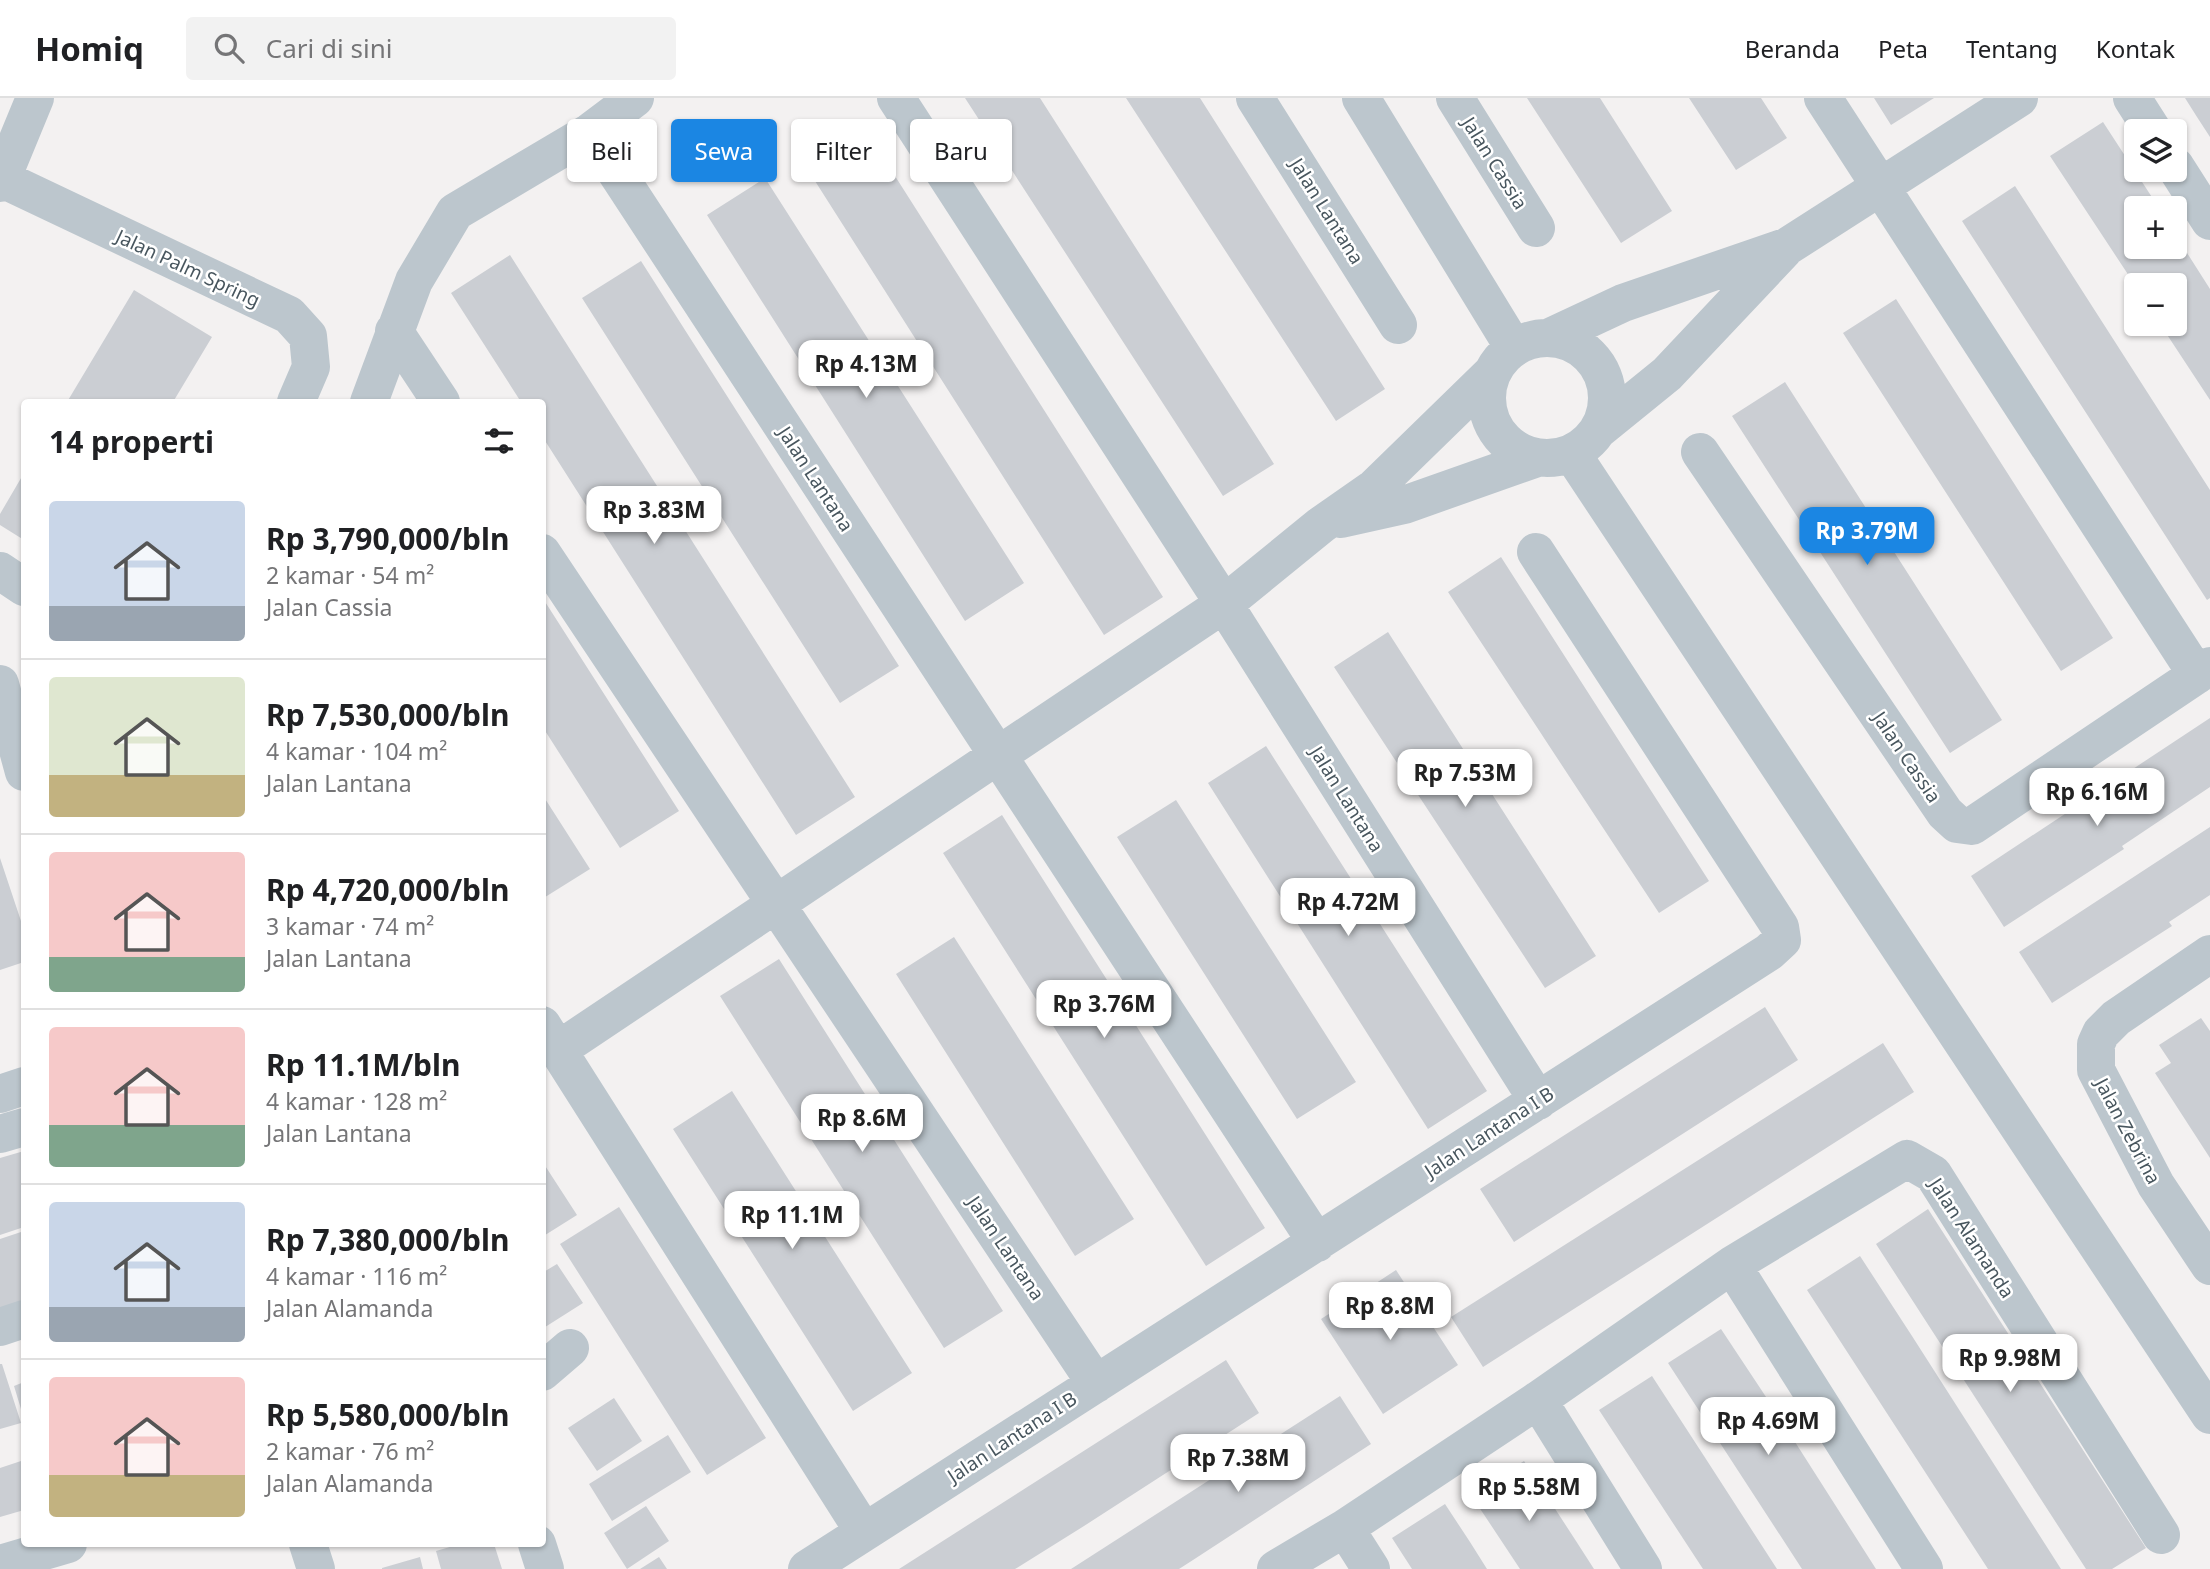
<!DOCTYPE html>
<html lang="id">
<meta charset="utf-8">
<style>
:root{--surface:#fff;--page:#f2f2f2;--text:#202124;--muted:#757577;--line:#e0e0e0;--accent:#1b86e3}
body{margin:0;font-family:"Noto Sans",sans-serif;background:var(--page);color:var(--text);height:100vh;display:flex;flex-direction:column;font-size:26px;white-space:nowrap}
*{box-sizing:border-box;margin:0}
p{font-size:23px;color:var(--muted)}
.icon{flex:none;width:38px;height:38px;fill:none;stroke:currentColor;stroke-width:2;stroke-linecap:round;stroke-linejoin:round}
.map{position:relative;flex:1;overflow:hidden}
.drawer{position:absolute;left:21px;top:301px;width:525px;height:1148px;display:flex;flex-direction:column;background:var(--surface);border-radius:7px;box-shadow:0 2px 5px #0004}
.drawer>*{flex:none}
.guide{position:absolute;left:567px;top:21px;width:665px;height:63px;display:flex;gap:14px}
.tools{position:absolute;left:2124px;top:21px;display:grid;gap:14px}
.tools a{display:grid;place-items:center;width:63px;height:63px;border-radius:7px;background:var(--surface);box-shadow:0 2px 5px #0004;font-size:35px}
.price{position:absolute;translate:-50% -60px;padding:0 16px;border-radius:14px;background:#fff;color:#222;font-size:23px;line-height:46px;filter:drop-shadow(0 2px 4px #0008)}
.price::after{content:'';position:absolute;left:50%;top:42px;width:21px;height:16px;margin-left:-10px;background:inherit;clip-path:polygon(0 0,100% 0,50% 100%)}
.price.on{background:var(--accent);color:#fff}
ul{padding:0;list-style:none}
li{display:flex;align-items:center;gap:21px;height:175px;padding:0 28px}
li+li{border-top:2px solid var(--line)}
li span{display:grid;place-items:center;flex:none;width:196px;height:140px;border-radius:7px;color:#555}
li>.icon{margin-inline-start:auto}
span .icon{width:84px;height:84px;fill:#fffc;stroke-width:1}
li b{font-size:30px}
h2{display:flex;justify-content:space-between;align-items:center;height:84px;padding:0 28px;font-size:30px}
.chip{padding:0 24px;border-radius:7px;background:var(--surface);box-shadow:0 2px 5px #0004;font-size:24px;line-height:63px}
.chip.on{background:var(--accent);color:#fff}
header{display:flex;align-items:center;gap:42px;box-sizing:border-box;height:98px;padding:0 35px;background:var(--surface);border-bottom:2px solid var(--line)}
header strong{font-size:33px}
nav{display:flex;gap:38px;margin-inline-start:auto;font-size:24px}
.search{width:490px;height:63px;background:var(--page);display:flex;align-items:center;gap:18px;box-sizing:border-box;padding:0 24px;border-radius:7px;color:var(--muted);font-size:26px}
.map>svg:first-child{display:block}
</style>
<header>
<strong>Homiq</strong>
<div class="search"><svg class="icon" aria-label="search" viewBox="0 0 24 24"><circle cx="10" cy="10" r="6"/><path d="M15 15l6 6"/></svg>Cari di sini</div>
<nav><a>Beranda</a><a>Peta</a><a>Tentang</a><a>Kontak</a></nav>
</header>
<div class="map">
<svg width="2210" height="1471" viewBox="0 0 2210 1471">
<rect width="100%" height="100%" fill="#f3f1f1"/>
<path fill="#cbced3" d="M965,0H1040L1274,366L1223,398Z
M1126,0H1200L1385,291L1336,323Z
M1527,0H1600L1672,113L1621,145Z
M1689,0H1761L1787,40L1736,72Z
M1874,0H1934L1891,27Z
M2185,0H2210V39L2197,19Z
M860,23L1163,499L1104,537L801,61Z
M2103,24L2159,110H2137V149H2175V136L2210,191V302L2160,226H2175V187H2135L2050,58Z
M765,80L1024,485L965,523L707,117Z
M2015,88L2210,392V500L2207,502L1962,123Z
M510,157L855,699L796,737L542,338V304H521L451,195Z
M641,163L899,568L840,605L582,200Z
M134,192L212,239L173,304H67Z
M1896,201L2113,540L2061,573L1843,235Z
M1785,284L2002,622L1950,655L1732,318Z
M24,375V442L0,427V416Z
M1501,459L1709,783L1659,815L1448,494Z
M542,499L679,713L620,750L542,628Z
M1388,534L1596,858L1545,890L1334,569Z
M2210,620V689L2122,748L2124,751L2004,829L1971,778Z
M1266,648L1487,993L1428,1031L1208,685Z
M542,696L590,771L542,801Z
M1176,702L1356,984L1297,1021L1117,739Z
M1002,717L1265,1130L1206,1168L943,755Z
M2210,729V797L2169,824L2172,828L2052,905L2019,854Z
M0,760L24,832V864L0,872Z
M954,839L1134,1121L1075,1158L896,876Z
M779,861L1003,1213L944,1250L720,898Z
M1765,909L1798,962L1514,1144L1480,1091Z
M2201,920L2210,933V1060L2155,975L2171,965L2159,947Z
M1883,945L1914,994L1483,1269L1451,1219Z
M732,993L912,1275L853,1313L673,1031Z
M24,1053V1129L0,1137V1060Z
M542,1063L577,1117L542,1139Z
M619,1109L766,1340L707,1377L560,1146Z
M1928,1111L2146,1450L2112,1471H2086L1876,1146Z
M24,1133V1210L0,1218V1141Z
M1860,1158L1912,1238L2061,1471H1988L1807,1192Z
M557,1166L583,1205L542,1231V1175Z
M1396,1172L1458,1267L1383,1316L1321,1221Z
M1721,1231L1774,1311L1876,1471H1802L1668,1265Z
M1226,1262L1259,1315L1084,1428L1015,1471H899Z
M0,1266H2L21,1325L0,1331Z
M1652,1278L1704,1358L1777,1471H1703L1599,1312Z
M24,1284V1321L14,1288Z
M1340,1298L1371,1346L1193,1462L1179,1471H1071Z
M614,1300L642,1343L597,1373L568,1330Z
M668,1337L691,1374L612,1423L589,1386Z
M24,1362V1412L0,1419V1370Z
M1524,1363L1576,1443L1594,1471H1520L1471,1397Z
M1445,1406L1470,1444L1487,1471H1412L1392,1440Z
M646,1408L669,1443L627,1471L604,1435Z
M460,1446H494L502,1471H441L436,1453Z
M420,1459L423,1471H382V1470Z
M659,1459L667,1471H640Z"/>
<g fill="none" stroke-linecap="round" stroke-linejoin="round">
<path stroke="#bcc6cd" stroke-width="38" d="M896,0L1224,506L1538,1003
M1255,0L1398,227
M1361,0L1514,250
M1455,0L1536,130
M1823,0L2197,577
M2132,0L2153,33
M590,34L1317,1145
M2175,68L2210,123
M0,80L289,217L308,238L311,269L296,304
M0,85L35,0
M394,233L441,304
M1548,240L1623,205L1788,148L2019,0
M1487 300a60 60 0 1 1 120 0a60 60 0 1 1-120 0Z
M369,304L414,183L455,114L590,34L635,0
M1598,332L1667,276L1784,152
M1700,354L1945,715L1957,726L1972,728L2210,568
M1572,356L2210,1317
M1341,421L1404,407L1537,360
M542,455L1096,1286
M0,473L24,489
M0,586L24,674
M2210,856L2116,920L2101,935L2096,946V972L2156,1087L2210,1168
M542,927L864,1434
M558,952L1224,506L1321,427L1374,390L1491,276
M0,996L24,988
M0,1036L24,1029
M1732,1167L1924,1471
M0,1229L24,1221
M542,1274L570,1250
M1538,1302L1643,1471
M1345,1430L1371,1471
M308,1446L316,1471
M537,1446L545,1471
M0,1466L68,1446
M807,1471L1769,854L1782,842L1780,829L1536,454
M1276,1471L1345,1430L1538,1302L1732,1167L1907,1061L1933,1076L2161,1437"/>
</g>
<g text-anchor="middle" stroke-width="5" stroke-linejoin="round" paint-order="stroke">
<g font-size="19" fill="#48565e" stroke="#fff">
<text transform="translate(1495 65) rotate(58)" y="7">Jalan Cassia</text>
<text transform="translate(1327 113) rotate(58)" y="7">Jalan Lantana</text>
<text transform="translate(188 170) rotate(25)" y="7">Jalan Palm Spring</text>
<text transform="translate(816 381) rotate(57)" y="7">Jalan Lantana</text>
<text transform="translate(1907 659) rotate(56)" y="7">Jalan Cassia</text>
<text transform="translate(1347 701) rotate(58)" y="7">Jalan Lantana</text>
<text transform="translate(2128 1033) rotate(62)" y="7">Jalan Zebrina</text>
<text transform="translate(1489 1034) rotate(-33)" y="7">Jalan Lantana I B</text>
<text transform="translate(1972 1140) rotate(57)" y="7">Jalan Alamanda</text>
<text transform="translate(1006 1150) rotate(56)" y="7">Jalan Lantana</text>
<text transform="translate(1012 1339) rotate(-33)" y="7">Jalan Lantana I B</text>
</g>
</g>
</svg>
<div class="tools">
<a><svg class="icon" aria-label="layers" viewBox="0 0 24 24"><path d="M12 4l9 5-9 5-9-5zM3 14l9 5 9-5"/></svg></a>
<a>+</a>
<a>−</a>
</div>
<b class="price" style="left:866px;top:302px">Rp 4.13M</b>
<b class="price" style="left:654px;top:448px">Rp 3.83M</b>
<b class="price on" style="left:1867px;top:469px">Rp 3.79M</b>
<b class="price" style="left:1465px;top:711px">Rp 7.53M</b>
<b class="price" style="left:2097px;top:730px">Rp 6.16M</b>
<b class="price" style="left:1348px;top:840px">Rp 4.72M</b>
<b class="price" style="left:1104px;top:942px">Rp 3.76M</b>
<b class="price" style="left:862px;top:1056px">Rp 8.6M</b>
<b class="price" style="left:792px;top:1153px">Rp 11.1M</b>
<b class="price" style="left:1390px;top:1244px">Rp 8.8M</b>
<b class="price" style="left:2010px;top:1296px">Rp 9.98M</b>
<b class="price" style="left:1768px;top:1359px">Rp 4.69M</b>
<b class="price" style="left:1238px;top:1396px">Rp 7.38M</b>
<b class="price" style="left:1529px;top:1425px">Rp 5.58M</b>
<div class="guide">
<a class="chip">Beli</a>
<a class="chip on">Sewa</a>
<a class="chip">Filter</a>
<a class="chip">Baru</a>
</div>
<section class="drawer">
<h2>14 properti<svg class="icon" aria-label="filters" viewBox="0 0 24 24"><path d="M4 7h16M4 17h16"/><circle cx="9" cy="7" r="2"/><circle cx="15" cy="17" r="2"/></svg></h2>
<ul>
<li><span style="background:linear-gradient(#c9d6e8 75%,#9aa5b1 0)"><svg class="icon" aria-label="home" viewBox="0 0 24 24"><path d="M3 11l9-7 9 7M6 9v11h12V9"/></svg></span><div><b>Rp 3,790,000/bln</b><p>2 kamar · 54 m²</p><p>Jalan Cassia</p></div></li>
<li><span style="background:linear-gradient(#dfe7d0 70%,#c2b280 0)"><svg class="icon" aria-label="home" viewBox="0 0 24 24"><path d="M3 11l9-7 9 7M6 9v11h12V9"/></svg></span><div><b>Rp 7,530,000/bln</b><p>4 kamar · 104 m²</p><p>Jalan Lantana</p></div></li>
<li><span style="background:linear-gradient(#f6c9c9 75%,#7fa58c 0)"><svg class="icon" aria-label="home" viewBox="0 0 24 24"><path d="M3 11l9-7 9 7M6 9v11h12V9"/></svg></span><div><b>Rp 4,720,000/bln</b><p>3 kamar · 74 m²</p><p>Jalan Lantana</p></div></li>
<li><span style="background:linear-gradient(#f6c9c9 70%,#7fa58c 0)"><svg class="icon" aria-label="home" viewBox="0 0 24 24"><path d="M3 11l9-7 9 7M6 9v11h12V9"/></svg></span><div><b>Rp 11.1M/bln</b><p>4 kamar · 128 m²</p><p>Jalan Lantana</p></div></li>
<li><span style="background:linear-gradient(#c9d6e8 75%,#9aa5b1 0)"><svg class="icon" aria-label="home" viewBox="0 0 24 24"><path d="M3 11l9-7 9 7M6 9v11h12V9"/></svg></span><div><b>Rp 7,380,000/bln</b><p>4 kamar · 116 m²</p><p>Jalan Alamanda</p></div></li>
<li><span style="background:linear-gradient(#f6c9c9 70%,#c2b280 0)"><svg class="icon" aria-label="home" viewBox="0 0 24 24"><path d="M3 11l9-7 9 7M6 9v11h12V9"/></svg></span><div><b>Rp 5,580,000/bln</b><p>2 kamar · 76 m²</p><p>Jalan Alamanda</p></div></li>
</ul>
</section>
</div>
